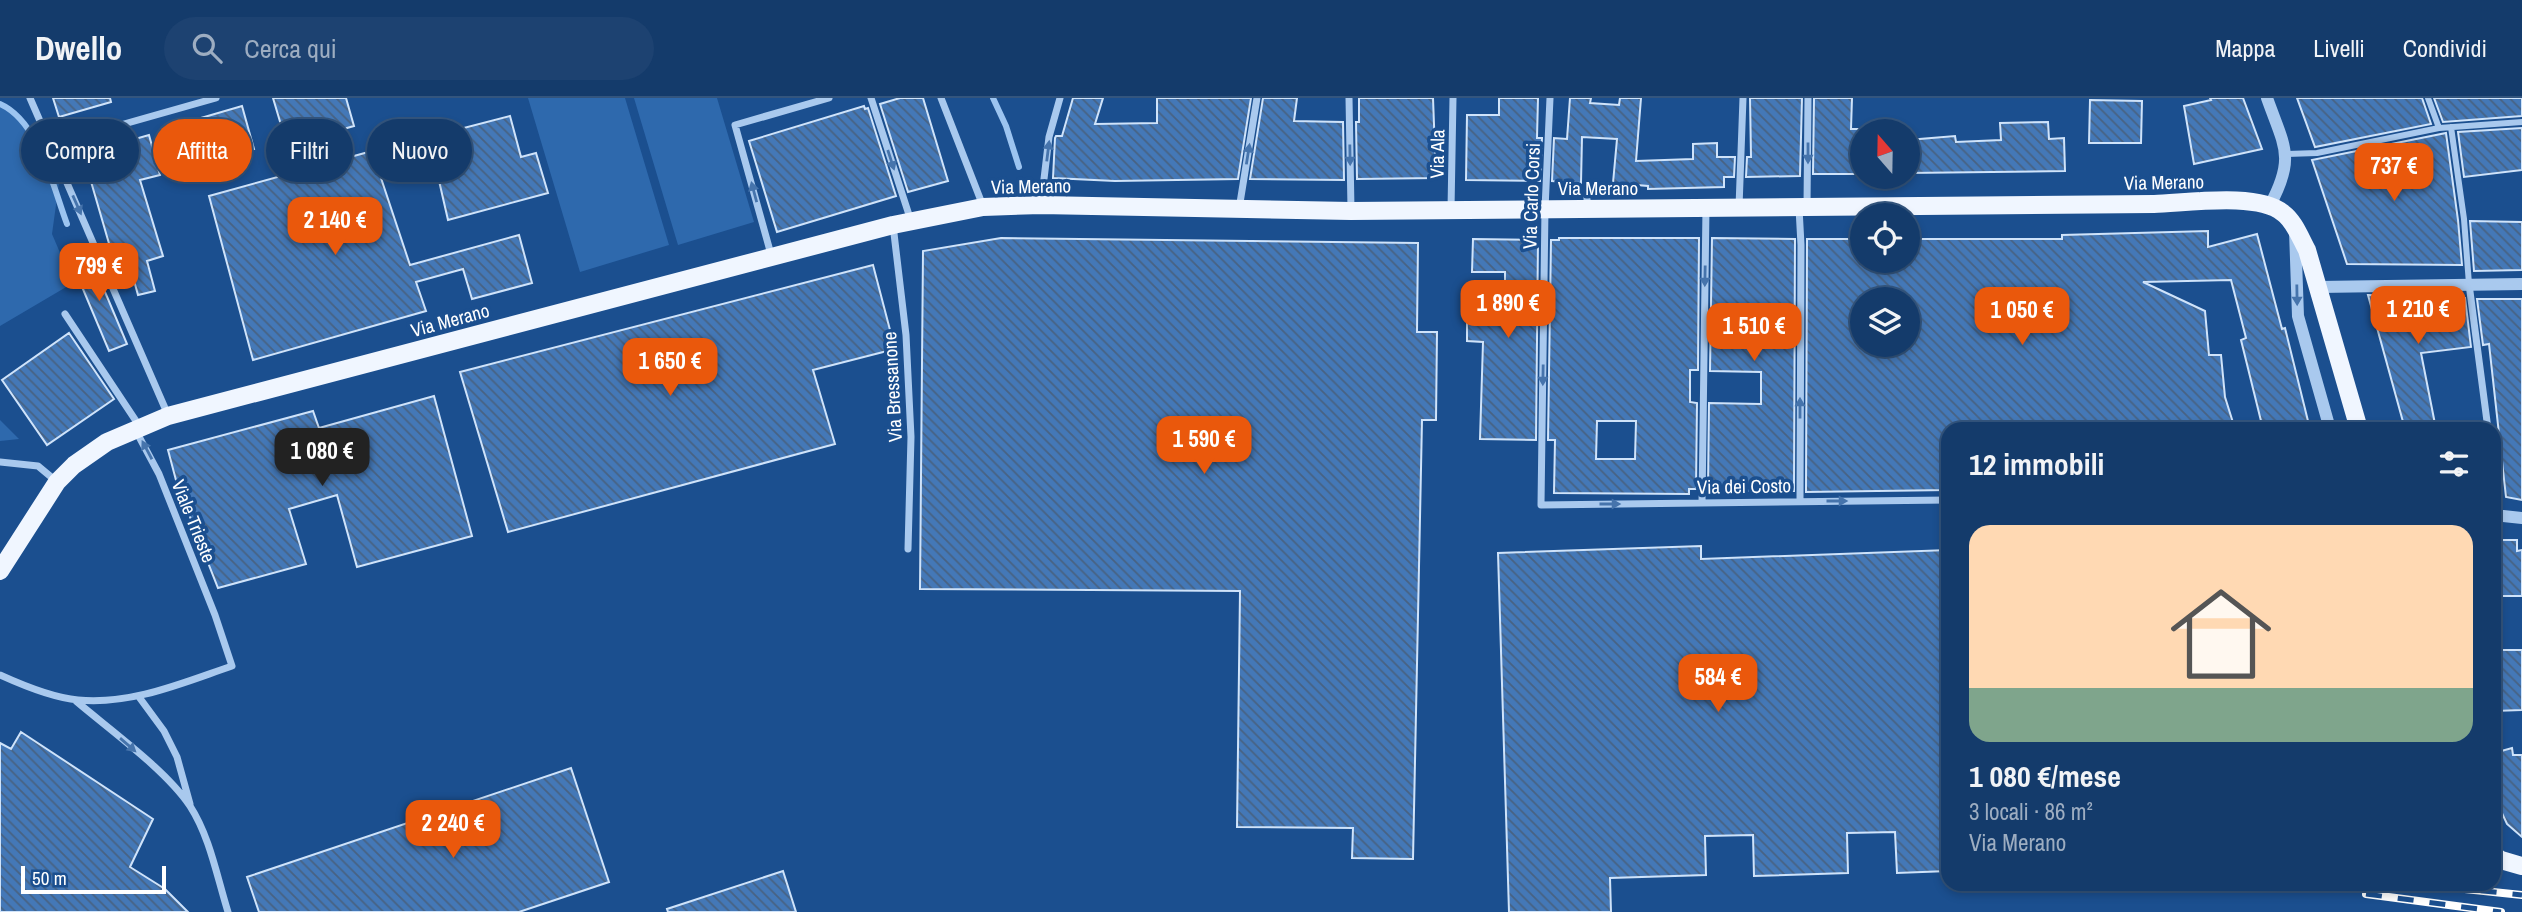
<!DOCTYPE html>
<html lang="it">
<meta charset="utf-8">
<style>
:root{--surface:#143b6b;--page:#1d4271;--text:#f1f3f6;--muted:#9dadc1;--line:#33557e;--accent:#ea580c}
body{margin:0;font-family:"Archivo Narrow",sans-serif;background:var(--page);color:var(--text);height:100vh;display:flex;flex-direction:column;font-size:26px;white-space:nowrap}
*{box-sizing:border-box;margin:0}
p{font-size:23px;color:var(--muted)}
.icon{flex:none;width:38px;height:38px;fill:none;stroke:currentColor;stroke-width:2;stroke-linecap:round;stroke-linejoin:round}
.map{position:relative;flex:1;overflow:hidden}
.sheet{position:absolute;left:1941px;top:324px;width:560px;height:469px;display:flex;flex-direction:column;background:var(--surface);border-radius:21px;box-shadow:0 4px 10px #0003,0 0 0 2px var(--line)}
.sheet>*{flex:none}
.banner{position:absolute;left:21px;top:21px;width:665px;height:63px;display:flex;gap:14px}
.needle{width:46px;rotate:340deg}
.buttons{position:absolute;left:1850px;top:21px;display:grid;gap:14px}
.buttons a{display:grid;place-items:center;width:70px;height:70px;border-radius:50%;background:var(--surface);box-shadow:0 4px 10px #0003,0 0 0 2px var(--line);font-size:35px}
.scale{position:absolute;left:21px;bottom:18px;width:145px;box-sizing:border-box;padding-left:7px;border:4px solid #fff;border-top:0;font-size:19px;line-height:24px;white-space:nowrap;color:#fff;-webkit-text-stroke:5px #1b4f8f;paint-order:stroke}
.price{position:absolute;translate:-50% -60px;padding:0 16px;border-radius:14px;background:var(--accent);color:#fff;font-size:23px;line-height:46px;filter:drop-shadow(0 2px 4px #0008)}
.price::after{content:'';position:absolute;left:50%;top:42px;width:21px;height:16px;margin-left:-10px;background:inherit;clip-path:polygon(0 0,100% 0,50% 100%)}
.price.active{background:#222;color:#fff}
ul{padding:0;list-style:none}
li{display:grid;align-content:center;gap:14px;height:371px;padding:0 28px}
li+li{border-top:2px solid var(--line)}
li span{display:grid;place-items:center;height:217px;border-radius:21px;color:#555}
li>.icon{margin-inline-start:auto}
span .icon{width:126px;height:126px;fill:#fffc;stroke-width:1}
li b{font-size:30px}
h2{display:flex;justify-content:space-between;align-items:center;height:84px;padding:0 28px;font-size:30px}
.chip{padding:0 24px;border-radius:32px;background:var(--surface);box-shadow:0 4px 10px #0003,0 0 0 2px var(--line);font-size:24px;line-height:63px}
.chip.active{background:var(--accent);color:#fff}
header{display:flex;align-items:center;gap:42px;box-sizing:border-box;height:98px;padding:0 35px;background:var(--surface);border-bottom:2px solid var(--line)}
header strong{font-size:33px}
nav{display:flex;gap:38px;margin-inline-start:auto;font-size:24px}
.search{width:490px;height:63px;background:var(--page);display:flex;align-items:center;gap:18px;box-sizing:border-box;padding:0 24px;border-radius:38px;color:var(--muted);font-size:26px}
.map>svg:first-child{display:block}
</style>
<header>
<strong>Dwello</strong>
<div class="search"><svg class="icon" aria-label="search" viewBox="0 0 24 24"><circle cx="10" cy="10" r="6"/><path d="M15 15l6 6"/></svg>Cerca qui</div>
<nav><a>Mappa</a><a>Livelli</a><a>Condividi</a></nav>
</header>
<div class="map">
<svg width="2522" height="814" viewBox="0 0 2522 814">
<defs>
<pattern id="building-back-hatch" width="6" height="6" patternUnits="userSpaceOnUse" patternTransform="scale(1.75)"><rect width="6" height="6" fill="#4478b7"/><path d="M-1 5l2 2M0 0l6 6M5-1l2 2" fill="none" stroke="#486282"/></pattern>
</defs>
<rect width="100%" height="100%" fill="#1b4f8f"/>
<path fill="#2e69ad" d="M528,0H625L669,147L580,174Z
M634,0H717L754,124L678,147Z
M0,5L31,31L49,58L59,85L52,136L73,185L0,228Z
M0,322L19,341L0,343Z"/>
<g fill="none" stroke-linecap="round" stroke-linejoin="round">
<path stroke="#9cc4f0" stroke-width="6" d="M993,0L1006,28L1019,69
M0,6C39,23 53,89 67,126"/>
</g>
<path fill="url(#building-back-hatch)" stroke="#cfe3fa" stroke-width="2" fill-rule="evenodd" d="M53,0H110L111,4L59,19Z
M273,0H346L354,28L287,47Z
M900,0H923L948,83L908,94L880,6Z
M1073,0H1103L1095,26L1157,25V0H1251L1238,81L1115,83L1053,80L1055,40L1056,38H1062Z
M1263,0H1297L1294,23L1343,24L1344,82L1250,81Z
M1359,0H1433L1436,80L1357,81L1356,24H1359Z
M1499,0H1538L1537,40H1542L1540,83L1466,82L1467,17H1499Z
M1570,0H1591L1590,5L1619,7L1620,0H1641L1636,63L1693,61V46L1717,45V59H1735L1734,79H1724V89L1648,91V88L1613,85L1617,41L1582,39L1581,85L1552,83L1554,40L1567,41Z
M1750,0H1802L1800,78L1746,79L1747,59H1751Z
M1814,0H1852L1851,31H1862V76H1813Z
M2210,0H2243L2262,51L2194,66L2184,8L2211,2Z
M2297,0H2422L2431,26L2315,49Z
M2434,0H2522V18L2443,24Z
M2090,2L2142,3L2141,45H2089Z
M242,8L254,51L190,70L177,27Z
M864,8L865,11L868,10L896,98L777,134L749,43Z
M510,18L521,59L536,55L548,95L448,122L429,39Z
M2048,24L2049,41L2064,40L2065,73L1908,75V42L1955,38L1956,44L2001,42L2000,25Z
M2522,30V72L2464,79L2458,34Z
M2446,35L2458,122L2462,167L2347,166L2312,62Z
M149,37L160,77L140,82L163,158L147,163L155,193L138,197L130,168L128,166L111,171L103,152L110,149L83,56Z
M372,53L410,167L519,137L532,185L472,201L463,171L416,184L426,213L253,262L209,98Z
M2470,123L2522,124V172L2474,173Z
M2208,133V149L2257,136L2282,231L2285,230L2310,331H2263L2241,242L2246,240L2231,182L2143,184L2205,213L2209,257H2221L2225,299L2235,331H1948V392L1806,394L1807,141H1862V163H1908V141H2062V137ZM1862,201H1908V247H1862Z
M1001,140L1418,145L1417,234H1437L1436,322H1422L1413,761L1352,760L1353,730L1237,729L1240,493L920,491L923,153Z
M1559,140H1699L1698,272H1690V304L1697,305L1696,391H1689V396L1554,395L1555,342H1548L1551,142H1559ZM1597,323H1636L1635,361H1596Z
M1712,140L1795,141L1794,393L1708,392L1709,305L1761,306V274L1710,273Z
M1473,141L1538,142L1536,342L1480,341L1483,244L1467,243V207H1505V174H1472Z
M92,157L99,174L97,175L127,246L109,253L72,165Z
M873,167L895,251L813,272L835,346L508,434L460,274Z
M2368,197L2465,200L2471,249L2421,255L2436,331H2405Z
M2477,201H2522V402L2506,399L2489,246L2483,247Z
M69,235L114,301L47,347L2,282Z
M434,298L472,438L357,469L337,397L289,411L306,466L218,490L177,386L168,352L313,313L319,330Z
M2494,442H2517V453L2522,452V498H2494Z
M1701,448V461L1948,452V773L1897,775L1895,734L1847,735L1848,775L1754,778L1753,737L1705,738L1706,777L1610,780L1611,814H1509L1498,455Z
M2494,552H2522V612L2494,613Z
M21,634L153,721L130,769L165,791L188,814H0V645L11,651Z
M2512,650L2513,657H2522V739L2507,726L2494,698V655Z
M571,670L609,784L519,814H259L247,779Z
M783,773L796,814H668L667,811Z"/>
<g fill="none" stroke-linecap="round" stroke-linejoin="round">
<path stroke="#a9c9ee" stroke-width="6" d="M2428,0L2439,30
M2451,29L2464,121L2469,186
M2287,56L2317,55L2439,30L2522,24"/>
<path stroke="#a9c9ee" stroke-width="7" d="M30,0L168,317
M871,0L911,123
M941,0L983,108
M1349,0L1351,111
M1550,0L1545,111L1541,407L1948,402
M50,47L216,0
M1587,87V110
M1041,106L1049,39L1060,0
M1807,108L1808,0
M1739,109L1743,0
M1799,110L1801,147L1800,403
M1239,111L1257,0
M1451,111L1453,0
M893,127L906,237L911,339L908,451
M772,160L735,27L829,0
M2469,186L2488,331
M65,216L140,329
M0,364L38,368L56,383
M2494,379L2499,418
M1702,405L1706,110
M0,577C22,587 54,600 78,602C132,607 182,585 232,568L215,517L159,376L136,333
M139,599L164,633L177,659L190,706
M76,603C110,632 166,672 190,708C210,739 217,779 228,814"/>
<path stroke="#a9c9ee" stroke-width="12" d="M2267,0C2284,48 2296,59 2270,107
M2295,133L2298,218L2330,331
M2319,189L2522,186
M2494,417L2522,420"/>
<path stroke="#f0f6ff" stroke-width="18" d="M0,473L57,384L74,367L107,344L168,318L893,127L983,109L1041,107L1351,113L2154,106C2187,105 2258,94 2283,115C2294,123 2300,139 2307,152L2359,331
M2494,757L2501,762L2522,768"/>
<g stroke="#fff" stroke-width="8">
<path id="rail" d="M2417,786L2522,797
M2366,796L2501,814"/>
</g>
<use href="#rail" stroke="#1b4f8f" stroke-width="5" stroke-dasharray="16" stroke-linecap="butt"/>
</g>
<defs><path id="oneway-solid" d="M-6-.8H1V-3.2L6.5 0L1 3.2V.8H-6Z" transform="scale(1.75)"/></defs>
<g fill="#4674ac">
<use href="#oneway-solid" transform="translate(1048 53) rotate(-83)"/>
<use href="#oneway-solid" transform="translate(1808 55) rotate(90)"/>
<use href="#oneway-solid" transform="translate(1248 56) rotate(-81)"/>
<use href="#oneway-solid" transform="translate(1350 57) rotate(89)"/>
<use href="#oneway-solid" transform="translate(891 62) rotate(72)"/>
<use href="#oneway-solid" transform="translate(754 94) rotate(-105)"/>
<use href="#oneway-solid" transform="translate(77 107) rotate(66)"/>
<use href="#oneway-solid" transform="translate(1705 178) rotate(91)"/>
<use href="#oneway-solid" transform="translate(2297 197) rotate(89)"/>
<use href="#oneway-solid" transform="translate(1543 277) rotate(91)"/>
<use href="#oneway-solid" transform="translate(1800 310) rotate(-90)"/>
<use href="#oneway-solid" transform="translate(147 352) rotate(-118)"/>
<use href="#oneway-solid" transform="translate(1837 403)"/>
<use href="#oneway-solid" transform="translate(1610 406)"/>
<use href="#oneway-solid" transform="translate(128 647) rotate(41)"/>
</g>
<g text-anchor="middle" stroke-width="7" stroke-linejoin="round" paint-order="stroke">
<g font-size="19" fill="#fff" stroke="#1b4f8f">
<text transform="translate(1437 56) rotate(-89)" y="7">Via Ala</text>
<text transform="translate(2164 84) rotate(-1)" y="7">Via Merano</text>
<text transform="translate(1031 88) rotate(-1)" y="7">Via Merano</text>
<text x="1598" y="97">Via Merano</text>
<text transform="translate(1531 98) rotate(-88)" y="7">Via Carlo Corsi</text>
<text transform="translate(450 222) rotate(-15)" y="7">Via Merano</text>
<text transform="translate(892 289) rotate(-93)" y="7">Via Bressanone</text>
<text transform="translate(1744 388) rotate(-1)" y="7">Via dei Costo</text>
<text transform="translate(194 423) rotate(68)" y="7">Viale Trieste</text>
</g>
</g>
</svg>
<div class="buttons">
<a><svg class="needle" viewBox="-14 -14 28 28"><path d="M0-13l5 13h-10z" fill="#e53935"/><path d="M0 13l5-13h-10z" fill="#9dadc1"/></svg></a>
<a><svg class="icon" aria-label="locate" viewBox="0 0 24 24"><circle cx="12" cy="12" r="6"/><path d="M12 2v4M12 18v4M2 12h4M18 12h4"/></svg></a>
<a><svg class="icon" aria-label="layers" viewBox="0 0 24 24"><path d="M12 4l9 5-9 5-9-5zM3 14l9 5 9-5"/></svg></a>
</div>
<div class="scale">50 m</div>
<b class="price" style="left:2394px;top:105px">737 €</b>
<b class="price" style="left:335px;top:159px">2 140 €</b>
<b class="price" style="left:99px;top:205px">799 €</b>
<b class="price" style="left:1508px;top:242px">1 890 €</b>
<b class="price" style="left:2418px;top:248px">1 210 €</b>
<b class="price" style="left:2022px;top:249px">1 050 €</b>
<b class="price" style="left:1754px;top:265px">1 510 €</b>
<b class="price" style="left:670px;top:300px">1 650 €</b>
<b class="price" style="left:1204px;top:378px">1 590 €</b>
<b class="price active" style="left:322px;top:390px">1 080 €</b>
<b class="price" style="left:1718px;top:616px">584 €</b>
<b class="price" style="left:453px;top:762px">2 240 €</b>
<div class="banner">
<a class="chip">Compra</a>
<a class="chip active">Affitta</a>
<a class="chip">Filtri</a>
<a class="chip">Nuovo</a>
</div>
<section class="sheet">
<h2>12 immobili<svg class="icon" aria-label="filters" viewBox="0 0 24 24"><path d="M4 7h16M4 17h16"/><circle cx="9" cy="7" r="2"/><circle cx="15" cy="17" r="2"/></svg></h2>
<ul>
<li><span style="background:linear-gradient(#ffd9b3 75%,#7fa58c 0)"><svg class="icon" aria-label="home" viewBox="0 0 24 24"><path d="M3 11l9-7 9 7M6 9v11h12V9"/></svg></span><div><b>1 080 €/mese</b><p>3 locali · 86 m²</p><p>Via Merano</p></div></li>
</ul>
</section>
</div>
